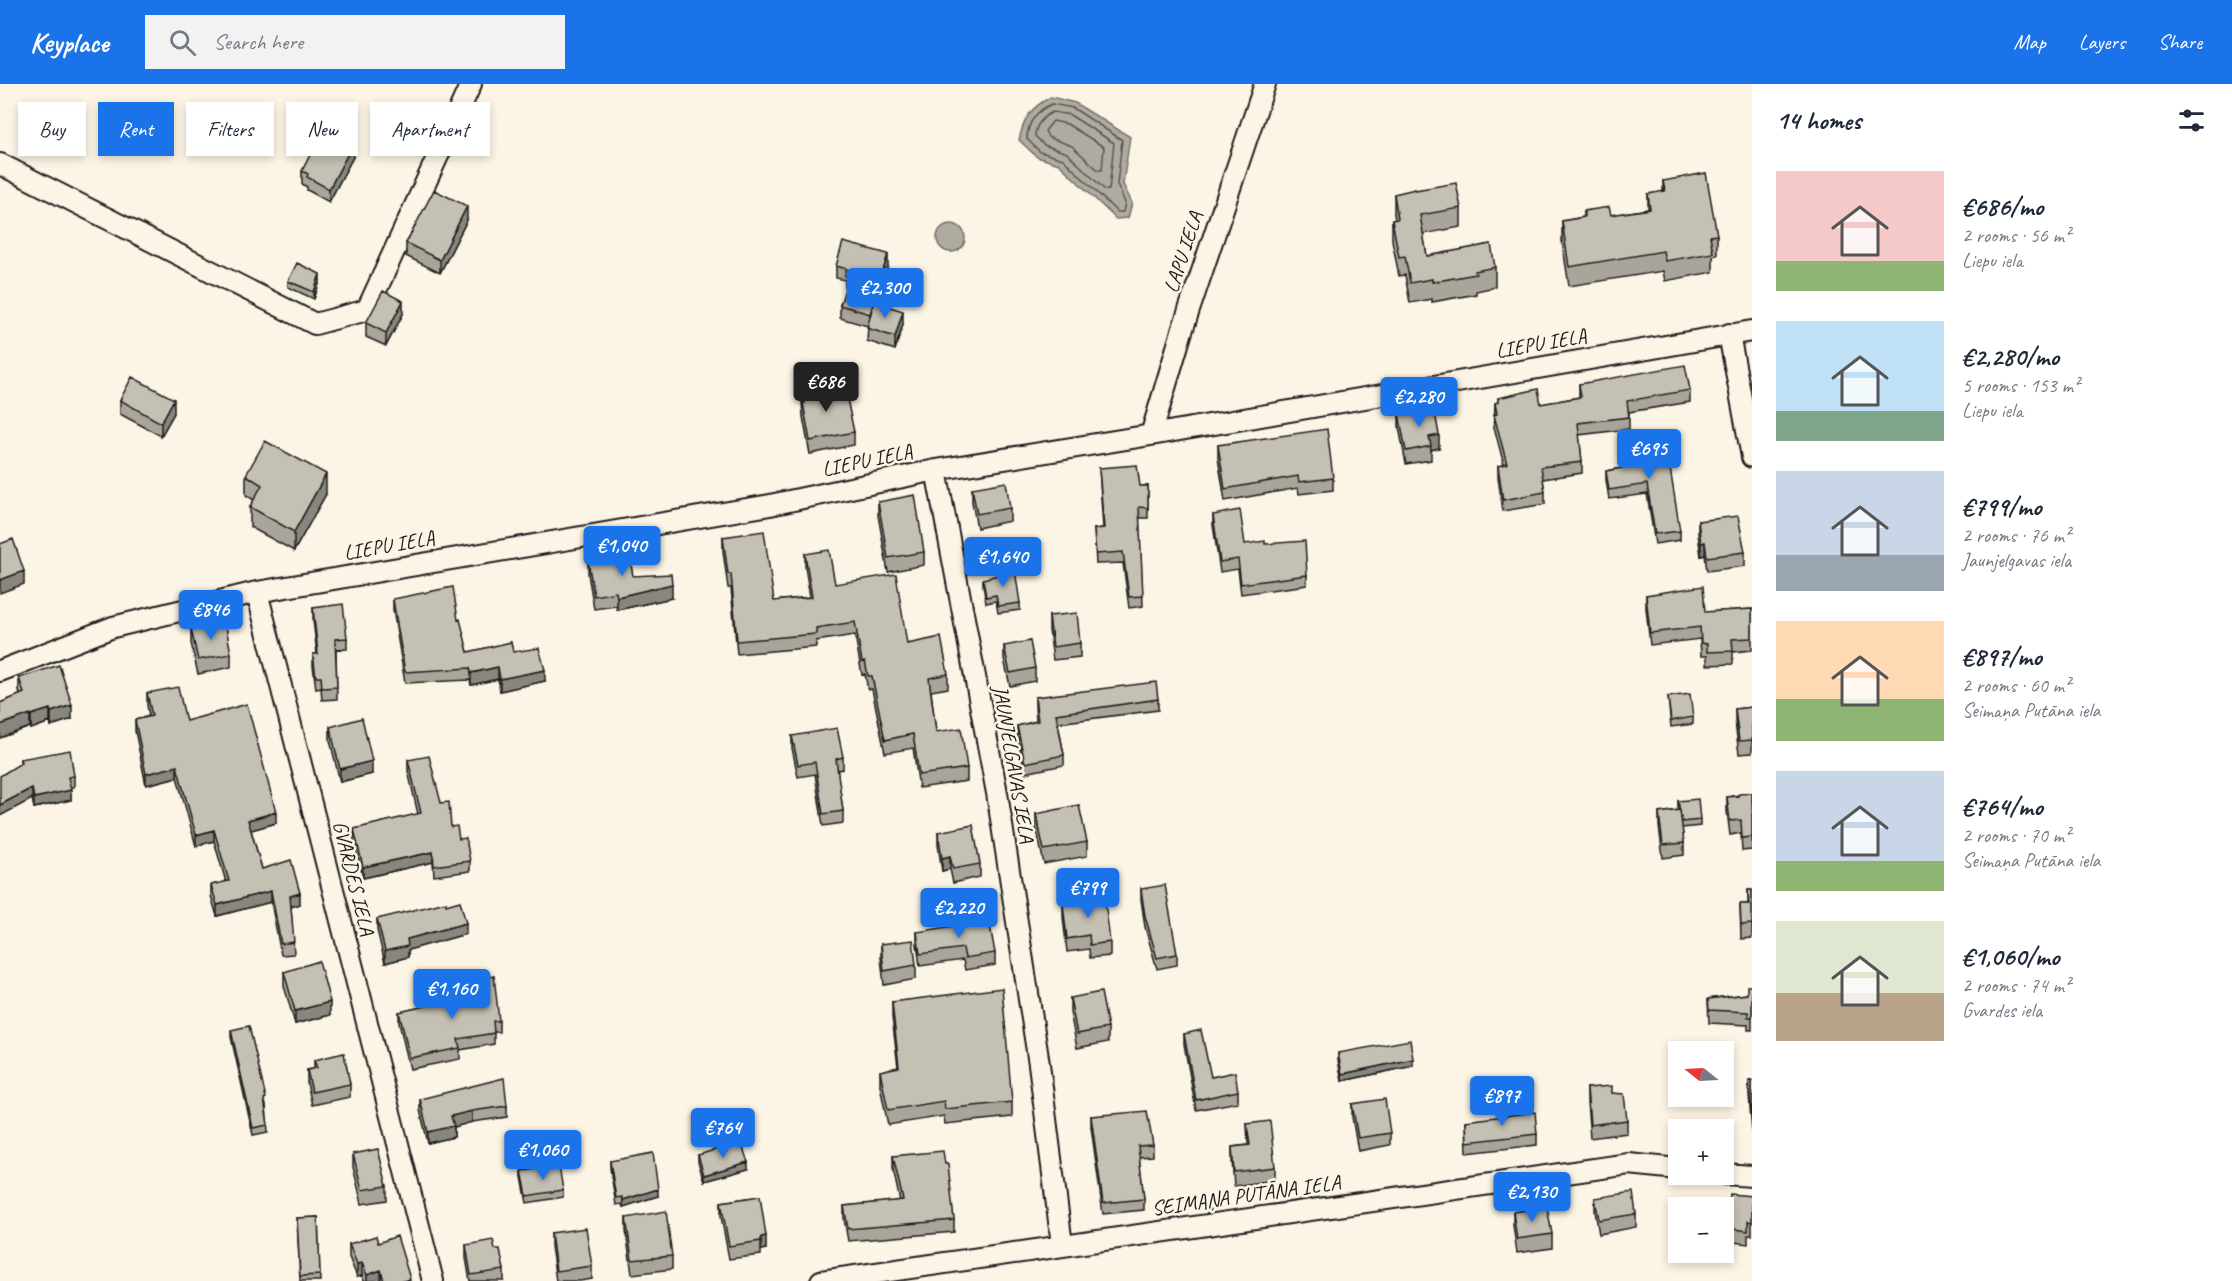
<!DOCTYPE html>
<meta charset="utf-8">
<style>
:root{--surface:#fff;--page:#f2f2f3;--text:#1f2937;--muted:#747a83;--accent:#1a73e8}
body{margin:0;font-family:Caveat,sans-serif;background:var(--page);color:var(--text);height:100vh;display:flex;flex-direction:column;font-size:22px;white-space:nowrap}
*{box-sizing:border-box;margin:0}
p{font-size:20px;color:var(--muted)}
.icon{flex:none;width:33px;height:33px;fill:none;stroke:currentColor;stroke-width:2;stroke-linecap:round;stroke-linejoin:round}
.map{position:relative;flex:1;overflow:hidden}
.panel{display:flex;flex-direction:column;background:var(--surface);width:480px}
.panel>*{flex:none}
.banner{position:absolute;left:18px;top:18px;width:570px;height:54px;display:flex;gap:12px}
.needle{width:39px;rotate:288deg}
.controls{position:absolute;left:1668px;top:957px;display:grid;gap:12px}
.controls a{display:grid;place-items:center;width:66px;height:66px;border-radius:0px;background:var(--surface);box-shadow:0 3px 9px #0003;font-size:30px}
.price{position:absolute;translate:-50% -51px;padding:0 14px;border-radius:6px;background:var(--accent);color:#fff;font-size:20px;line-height:39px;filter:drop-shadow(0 2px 3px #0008)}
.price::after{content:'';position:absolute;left:50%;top:36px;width:18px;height:14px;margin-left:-9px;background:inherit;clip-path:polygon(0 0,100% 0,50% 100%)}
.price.selected{background:#222;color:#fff}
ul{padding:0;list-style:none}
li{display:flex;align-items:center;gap:18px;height:150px;padding:0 24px}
li span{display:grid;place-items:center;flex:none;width:168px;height:120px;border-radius:0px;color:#555}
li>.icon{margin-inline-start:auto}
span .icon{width:72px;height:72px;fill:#fffc;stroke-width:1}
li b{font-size:26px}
h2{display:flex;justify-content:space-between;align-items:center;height:72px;padding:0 24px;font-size:26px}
.tag{padding:0 21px;border-radius:0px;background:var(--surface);box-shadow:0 3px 9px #0003;font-size:21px;line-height:54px}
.tag.selected{background:var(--accent);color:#fff}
header{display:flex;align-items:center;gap:36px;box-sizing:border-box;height:84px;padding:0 30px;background:var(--accent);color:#fff}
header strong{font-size:28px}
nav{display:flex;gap:33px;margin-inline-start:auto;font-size:21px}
.search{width:420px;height:54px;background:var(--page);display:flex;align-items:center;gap:15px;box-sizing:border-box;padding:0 21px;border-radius:0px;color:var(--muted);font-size:22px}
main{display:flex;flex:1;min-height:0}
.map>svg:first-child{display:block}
</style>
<header>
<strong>Keyplace</strong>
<div class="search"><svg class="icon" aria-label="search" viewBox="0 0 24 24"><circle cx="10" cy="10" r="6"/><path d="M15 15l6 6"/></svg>Search here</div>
<nav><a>Map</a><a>Layers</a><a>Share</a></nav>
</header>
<main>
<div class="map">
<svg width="1752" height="1197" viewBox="0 0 1752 1197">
<rect width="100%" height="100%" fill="#fcf5e5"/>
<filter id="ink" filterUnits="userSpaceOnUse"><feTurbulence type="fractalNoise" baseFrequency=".0167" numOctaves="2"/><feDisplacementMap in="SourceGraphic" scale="12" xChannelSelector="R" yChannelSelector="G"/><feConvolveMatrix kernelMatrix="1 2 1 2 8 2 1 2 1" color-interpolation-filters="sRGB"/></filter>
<g filter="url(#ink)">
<path fill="#b0aba1" stroke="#75726c" stroke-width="1.5" d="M1051,13L1075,19L1130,53L1123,100L1132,119L1128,134L1116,135L1059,80L1037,73L1019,56C1024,34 1031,23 1051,13Z
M937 154a14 14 0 1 1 28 0a14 14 0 1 1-28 0Z"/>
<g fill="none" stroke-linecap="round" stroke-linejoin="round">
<path stroke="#575551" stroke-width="1.5" d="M1052,20L1073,24L1122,56L1117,100L1125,119L1123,128H1117L1063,75L1040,68L1027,55C1027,39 1037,26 1052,20Z
M1053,28L1070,31L1114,59L1109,106H1105L1067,69L1044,61L1035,52C1035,42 1043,32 1053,28Z
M1053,37L1067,40L1104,63L1102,86H1098L1072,62L1048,53L1045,47Z"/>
<g stroke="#1c1c1c" stroke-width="24">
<path id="street" d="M0,80L315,240L367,226L471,0
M1729,250L1752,373
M1151,351L1182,247L1265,0
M936,386L997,709L1039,980L1062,1161
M257,508L433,1197
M0,587L113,543L257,508L770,421L936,386L1151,351L1752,247
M1724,1090L1752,1092
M821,1197L1629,1080L1678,1085"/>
</g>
<use href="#street" stroke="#fcf5e5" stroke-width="20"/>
</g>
<path fill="#a9a59a" stroke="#1c1c1c" stroke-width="1.5" d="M353,73L329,118L307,106V103L302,100V87Z
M1663,97L1717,151V171L1713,172V188L1665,197L1663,187L1569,202L1562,157V137L1584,133V127L1611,131L1648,125V110L1663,108Z
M1415,106L1461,124V143L1423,150L1427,172L1495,183V203L1476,207V210L1432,218V215L1410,219L1405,191L1399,192L1392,156V136H1395L1394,130V110Z
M467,136L440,189L406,172V159Z
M836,182H888L877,219L903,240L895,266L867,257L868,242L840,234V221L846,204L845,203V196L836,194Z
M288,197H320L314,215L288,203Z
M403,230L386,262L366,253V239Z
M1579,300L1690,306V318L1629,328V345L1579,351L1582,378V389L1543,395L1545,408V420L1503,427L1498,394V382L1504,381L1494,343L1495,319H1498V314L1541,320L1579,313Z
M801,304L832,313L854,348V361L810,370L803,333Z
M120,316L174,329L161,352L120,330Z
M1399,330L1439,364L1431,366V376L1406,380L1399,343Z
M1619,360L1680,447V456L1655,460L1647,410L1609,415L1606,396V387L1621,384L1619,370Z
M1218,361L1333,394V406L1299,410L1298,404L1225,417L1218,374Z
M1099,384L1140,402H1148V434H1139L1143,522L1129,524L1123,479L1096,480L1094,445L1103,444Z
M246,391L326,410L294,467L250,443V423L254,416L246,411Z
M972,404L1010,424V437L977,444L972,418Z
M878,418L924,468V481L888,488L878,431Z
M1213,431L1245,460H1265L1307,491V501L1241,510L1238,485L1220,488L1213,441Z
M1698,437L1745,468V482L1707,487L1705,471L1701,472L1698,450Z
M723,453L774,517L810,513L805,483V470L835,500L907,560L948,590V604L931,607L936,648L967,684V697L919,704L913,664L885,669L872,605L868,606L865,590L862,591L855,551L816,557V563L737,570L731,504H728L723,467Z
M588,477L633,492L672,514L617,526L616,522L594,525L588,490Z
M983,495L1020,519V526L998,529L996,517L986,519L983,501Z
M1646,511L1705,528L1752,525V566L1733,568V580L1707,581V572H1701L1700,555L1650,561L1646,524Z
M393,515L458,536L468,568H513L545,597L500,607L498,595L471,601L470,596L405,599L393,526Z
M313,524L347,554V565L336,566L337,615L322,616L321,604L316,605L313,582V570H317L313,536Z
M1049,532L1080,559V573L1053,576L1049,546Z
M191,545L231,570V583L198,590L191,559Z
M1004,562L1035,584V597L1010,602L1004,575Z
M19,594L72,635L51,642L50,638L31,645L30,643L0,654V619L20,611L19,607Z
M147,609L186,637L276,739L251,746L262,785L300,820L291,823L294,870L281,871L271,818L217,832L211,812V801L226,798L214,757L196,762L177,693L146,701L135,647V636L149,632L147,621Z
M1035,613L1158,615V626L1058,639L1064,671V681L1025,689L1017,652V642L1036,637L1035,623Z
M1668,613L1693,633V640L1671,643Z
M1752,623V669L1739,670L1735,638V625Z
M330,643L372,690L340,698L330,656Z
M792,652L843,673V685L837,686L843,727V739L823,742L815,690L798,693L792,664Z
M20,675L74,692V703H70L71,716L34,724L32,715L20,680Z
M408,676L441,719L451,743L459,755L470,777V787L434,792L433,778L363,794L354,756V745L418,730L408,687Z
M1752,709V766L1742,767L1741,749L1730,751L1727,727V713Z
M1678,717L1700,736V742L1682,744L1684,759V771L1663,774L1659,742V729L1678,726Z
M1036,730L1087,758V772L1044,780L1036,743Z
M938,748L980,780V793L953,799L950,785L942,787L938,761Z
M1141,805L1177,870V881L1157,885L1145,843L1141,815Z
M1748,806H1752V854L1741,855L1740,820H1748Z
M1084,810L1110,858V872L1090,874L1089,865L1067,868L1063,833V820L1084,817Z
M446,821L466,850L408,866V873L385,879L377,846V835Z
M917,848L995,869V881L965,886L963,876L920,882L917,860Z
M881,860L916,881V895L884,901L881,874Z
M284,888L330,931L295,940L284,902Z
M464,899L499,937V948H494V960L460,966V975L410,985L399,939V928L465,913Z
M1752,902V946H1748V941L1709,939L1708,915L1747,910Z
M1070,914L1108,944V958L1077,964L1070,928Z
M892,918L1012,1018V1033L945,1040L944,1032L888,1041L880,1002V987L898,983L892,933Z
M231,946L266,1021L268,1048L253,1051L231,953Z
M1184,950L1211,993L1238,1007V1018L1196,1026L1184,960Z
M1338,969L1413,982L1342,997L1338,976Z
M314,976L350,1000V1013L312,1021L307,999V986L314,985Z
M1749,997H1752V1047L1749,1011Z
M1587,1004L1612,1009L1627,1036V1049L1590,1054L1587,1018Z
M420,1015L507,1022V1033L472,1038L454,1043V1053L428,1059L420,1026Z
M1352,1020L1390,1049V1061L1358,1067L1352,1033Z
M1091,1032L1153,1061V1072L1139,1073L1144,1115V1126L1103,1130L1091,1043Z
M1466,1037L1537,1050V1061L1467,1069Z
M1247,1040L1275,1083V1096L1234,1102L1232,1076V1063L1248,1061Z
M353,1070L387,1102V1116L362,1120L353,1083Z
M698,1071L748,1085L704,1097L698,1078Z
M893,1072L945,1080L954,1136V1148L848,1157L844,1135V1122L900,1117L893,1085Z
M610,1077L658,1112L623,1123L622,1120L616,1121L610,1084Z
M522,1087L563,1106V1113L527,1119L522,1093Z
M760,1112L766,1165L761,1166V1171L729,1175L721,1132V1118Z
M1752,1112V1151H1748V1160L1726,1157V1144Z
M1595,1114L1636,1130V1143L1599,1150L1595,1127Z
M1513,1128L1552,1150V1164L1517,1169L1513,1141Z
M318,1133L320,1197H300L297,1134Z
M626,1134L672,1172V1185L632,1190L626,1147Z
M551,1149L592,1182V1195L580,1197H556L551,1162Z
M378,1159L410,1197H364L362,1192L357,1193L349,1173V1160Z
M466,1161L495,1165L504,1186V1197H470L466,1174Z"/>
<path fill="#89867d" stroke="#1c1c1c" stroke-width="1.5" d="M353,60V73L329,118V105Z
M467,122V136L440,189V176Z
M888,170V182L870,243V230Z
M320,190V197L314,215V208Z
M403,217V230L386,262V249Z
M903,227V240L895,266V253Z
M174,315V329L161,352V339Z
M1439,351V364L1431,366L1429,353Z
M326,390V410L294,467V448Z
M1705,458V471L1701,472V459Z
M24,487V500L0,509V496Z
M672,500V514L617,526V513Z
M498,583V595L471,601V589Z
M545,586V597L500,607V595Z
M72,621V635L51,642V628Z
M50,625V638L31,645V631Z
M30,630V643L0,654V641Z
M372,677V690L340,698V685Z
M177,682V693L146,701V690Z
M32,704V715L0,732V721Z
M71,706V716L34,724V714Z
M276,728V739L248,747V736Z
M214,746V757L196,762V751Z
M433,768V778L363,794V783Z
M950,772V785L942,787V774Z
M271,807V818L217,832V821Z
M300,809V820L290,823V812Z
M466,839V850L408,866V873L385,879V867L407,855Z
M330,918V931L295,940V927Z
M1413,975V982L1342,997V990Z
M472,1027V1038L454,1043V1053L428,1059V1048L451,1032Z
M748,1078V1085L704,1097V1091Z
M658,1105V1112L623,1123V1116Z
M766,1152V1165L761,1166V1153Z
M362,1179V1192L357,1193V1180Z
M381,1186V1197H367V1191Z"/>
<path fill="#c4c0b3" stroke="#1c1c1c" stroke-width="1.5" d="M330,48L353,60L329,105L307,93L308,90L302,87L316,59L322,61Z
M1706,89L1717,151L1710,152L1713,169L1665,177L1663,167L1569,183L1562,137L1584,133V127L1609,123L1611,131L1650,125L1648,110L1665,107L1663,97Z
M1456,99L1461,124L1420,131L1427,172L1491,160L1495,183L1475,187L1476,190L1432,198V195L1410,199L1405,172L1399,173L1392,136L1398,135L1394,110L1415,105V106Z
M434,106L467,122L440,176L406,159Z
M843,158L888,170L870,230L840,221L849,193L845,191L847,185L836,182Z
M297,179L320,190L314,208L288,197Z
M383,207L403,217L386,249L366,239Z
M874,218L903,227L895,253L867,244Z
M1685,281L1690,306L1627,317L1629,333L1578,339L1582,378L1541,383L1545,408L1503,416L1498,382L1507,380L1494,331L1497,330L1495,319L1498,318V314L1538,305L1541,320L1581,313L1579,300Z
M132,293L174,315L161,339L120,316Z
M829,299L832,313L846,310L854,348L810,357L803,319H805L801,304Z
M1434,323L1439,351L1429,353L1431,362L1406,367L1399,330Z
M1327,345L1333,394L1299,398L1298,392L1225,405L1218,361Z
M1665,353L1680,447L1655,450L1647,400L1609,406L1606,387L1623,384L1619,360Z
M265,357L326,390L294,448L250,423L262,401L246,391Z
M1137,381L1140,402H1148V424L1139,423L1143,512L1129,513L1123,468L1096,470L1094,445L1104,444L1099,384Z
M1006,398L1010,424L977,430L972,404Z
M915,411L924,468L888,474L878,418Z
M1240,426L1245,460L1265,457V460L1305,457L1307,491L1241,500L1238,475L1220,478L1213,431Z
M1738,432L1745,468L1707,473L1705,458L1701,459L1698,437Z
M764,447L774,517L812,513L805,470L829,466L835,500L896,490L907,560L941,553L948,590L929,594L936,648L961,644L967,684L919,691L913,650L885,656L872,592H868L865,577L862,578L855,538L816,544V550L737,557L731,490H728L723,453Z
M13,455L24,487L0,496V460Z
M629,469L633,492L671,490L672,500L617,513L616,508L594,512L588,477Z
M1015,486L1020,519L998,522L996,511L986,513L983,495Z
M1703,502L1705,528L1752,525V554L1732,555L1733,567L1707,568V560L1701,559L1700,543L1650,549L1646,511Z
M453,503L458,536L460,535L468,568L511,558L513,568L539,564L545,586L500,595L498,583L471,589L470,584L405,588L393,515Z
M343,520L347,554L335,555L337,603L322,604L321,593H316L313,570H318L313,524Z
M1077,529L1080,559L1053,563L1049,532Z
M225,537L231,570L198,576L191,545Z
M1030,557L1035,584L1010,589L1004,562Z
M59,581L72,621L51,628L50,625L31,631L30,630L0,641V619L24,609L19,594Z
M1156,598L1158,615L1056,630L1064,671L1025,679L1017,642L1038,637L1035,613Z
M178,603L186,637L247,620L276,728L248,736L262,785L291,776L300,809L290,812L294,858L281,860L271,807L217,821L211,801L229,797L214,746L196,751L177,682L146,690L135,636L152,632L147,609Z
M1690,610L1693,633L1671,637L1668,613Z
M1752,623V656L1739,657L1735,625Z
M362,634L372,677L340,685L330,643Z
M837,644L843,673L836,675L843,727L823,730L815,678L798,681L792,652Z
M70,666L74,692L68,693L71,706L34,714L32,704L0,721V692L21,679L20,675Z
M429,672L441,719L449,718L451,743L457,742L459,755L466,754L470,777L434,782L433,768L363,783L354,745L421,729L408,676Z
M1752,709V753L1742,754L1741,736L1730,737L1727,713L1738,712L1739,710Z
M1698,715L1700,736L1682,738L1678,717Z
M1079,721L1087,758L1044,766L1036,730Z
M1680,726L1684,759L1663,761L1659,729Z
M973,741L980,780L953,785L950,772L942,774L938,748Z
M1165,801L1177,870L1157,874L1145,832L1141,805Z
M1748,806H1752V840L1741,841L1740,820H1749Z
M1104,808L1110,858L1090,861L1089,851L1067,855L1063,820L1085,816L1084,810Z
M460,817L466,839L407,855L408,862L385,867L377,835L446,818V821Z
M989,836L995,869L965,874L963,864L920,870L917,848Z
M913,856L916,881L884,887L881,860Z
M319,877L330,918L295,927L284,888Z
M494,892L499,937H493L494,949L458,955L460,964L410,974L399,928L467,913L464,899Z
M1747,902H1752V933H1748V928L1709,926L1708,915L1747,910Z
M1002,904L1012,1018L945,1025L944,1017L888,1026L880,987L899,983L892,918Z
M1101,908L1108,944L1077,950L1070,914Z
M249,942L266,1014L264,1015L268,1041L253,1044L231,946Z
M1201,946L1211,993L1235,988L1238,1007L1196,1016L1184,950Z
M1410,956L1413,975L1342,990L1338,969Z
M344,969L350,1000L312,1008L307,986L317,984L314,976Z
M504,994L507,1022L472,1027L451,1032L454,1042L428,1048L420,1015Z
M1749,997H1752V1034H1751Z
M1612,1002V1009L1624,1010L1627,1036L1590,1041L1587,1004Z
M1385,1015L1390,1049L1358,1054L1352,1020Z
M1147,1027L1153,1061L1138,1062L1144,1115L1103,1119L1091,1032Z
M1535,1028L1537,1050L1467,1058L1466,1037Z
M1270,1037L1275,1083L1234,1088L1232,1063L1250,1061L1247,1040Z
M741,1058L748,1078L704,1091L698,1071Z
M378,1065L387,1102L362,1106L353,1070Z
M943,1067L945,1080H948L954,1136L848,1145L844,1122L903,1116L893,1072Z
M653,1069L658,1105L623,1116L622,1113L616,1114L610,1077Z
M559,1082L563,1106L527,1112L522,1087Z
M1633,1108L1636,1130L1599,1136L1595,1114Z
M1730,1110L1752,1112V1138L1748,1137V1147L1726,1144Z
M760,1112L766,1152L761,1153V1157L729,1162L721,1118Z
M1547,1123L1552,1150L1517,1155L1513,1128Z
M666,1127L672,1172L632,1176L626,1134Z
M318,1133L320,1191L300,1192L297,1134Z
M586,1144L592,1182L556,1187L551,1149Z
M376,1152L378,1159L397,1152L410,1195L403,1197H384L381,1186L367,1191L362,1179L357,1180L349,1160Z
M493,1156L495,1165H500L504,1186L471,1191L466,1161Z"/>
</g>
<g text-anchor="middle" stroke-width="5" stroke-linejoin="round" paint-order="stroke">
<g font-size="21" fill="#1c1c1c" stroke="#fcf5e5">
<text transform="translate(1183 168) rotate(-72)" y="7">LAPU IELA</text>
<text transform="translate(1541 259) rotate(-10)" y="7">LIEPU IELA</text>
<text transform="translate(867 376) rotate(-12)" y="7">LIEPU IELA</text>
<text transform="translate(389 461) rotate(-10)" y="7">LIEPU IELA</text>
<text transform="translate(1014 680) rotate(80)" y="7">JAUNJELGAVAS IELA</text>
<text transform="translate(354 794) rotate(76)" y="7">GVARDES IELA</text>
<text transform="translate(1246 1111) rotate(-8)" y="7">SEIMAŅA PUTĀNA IELA</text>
</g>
</g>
</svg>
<div class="controls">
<a><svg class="needle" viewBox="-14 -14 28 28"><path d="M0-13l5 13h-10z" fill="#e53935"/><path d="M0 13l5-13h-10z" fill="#747a83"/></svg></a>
<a>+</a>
<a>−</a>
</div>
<b class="price" style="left:885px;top:235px">€2,300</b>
<b class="price selected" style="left:826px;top:329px">€686</b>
<b class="price" style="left:1419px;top:344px">€2,280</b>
<b class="price" style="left:1649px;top:396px">€695</b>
<b class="price" style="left:622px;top:493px">€1,040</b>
<b class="price" style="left:1003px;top:504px">€1,640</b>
<b class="price" style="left:211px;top:557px">€846</b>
<b class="price" style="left:1088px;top:835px">€799</b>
<b class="price" style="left:959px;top:855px">€2,220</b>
<b class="price" style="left:452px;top:936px">€1,160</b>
<b class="price" style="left:1502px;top:1043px">€897</b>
<b class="price" style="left:723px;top:1075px">€764</b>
<b class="price" style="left:543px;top:1097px">€1,060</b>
<b class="price" style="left:1532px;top:1139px">€2,130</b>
<div class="banner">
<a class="tag">Buy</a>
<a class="tag selected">Rent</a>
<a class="tag">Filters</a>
<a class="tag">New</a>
<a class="tag">Apartment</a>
</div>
</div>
<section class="panel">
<h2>14 homes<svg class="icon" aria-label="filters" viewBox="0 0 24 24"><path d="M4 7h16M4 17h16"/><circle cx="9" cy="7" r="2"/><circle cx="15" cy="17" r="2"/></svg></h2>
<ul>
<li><span style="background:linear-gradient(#f6c9c9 75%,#8fb573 0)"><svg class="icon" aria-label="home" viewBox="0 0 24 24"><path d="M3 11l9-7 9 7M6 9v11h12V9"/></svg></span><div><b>€686/mo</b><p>2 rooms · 56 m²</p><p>Liepu iela</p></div></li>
<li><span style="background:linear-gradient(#bfe0f5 75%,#7fa58c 0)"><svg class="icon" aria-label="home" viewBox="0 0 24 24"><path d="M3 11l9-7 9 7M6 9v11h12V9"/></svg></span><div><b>€2,280/mo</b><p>5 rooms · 153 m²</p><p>Liepu iela</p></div></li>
<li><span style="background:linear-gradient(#c9d6e8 70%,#9aa5b1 0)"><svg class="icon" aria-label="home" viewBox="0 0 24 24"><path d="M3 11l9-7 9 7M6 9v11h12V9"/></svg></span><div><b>€799/mo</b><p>2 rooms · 76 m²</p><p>Jaunjelgavas iela</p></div></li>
<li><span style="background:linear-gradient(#ffd9b3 65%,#8fb573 0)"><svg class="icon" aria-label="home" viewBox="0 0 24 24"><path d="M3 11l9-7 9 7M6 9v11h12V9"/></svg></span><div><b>€897/mo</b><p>2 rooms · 60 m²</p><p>Seimaņa Putāna iela</p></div></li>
<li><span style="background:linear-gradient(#c9d6e8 75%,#8fb573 0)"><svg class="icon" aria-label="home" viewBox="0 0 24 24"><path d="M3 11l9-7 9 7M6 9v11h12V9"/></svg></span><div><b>€764/mo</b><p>2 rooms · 70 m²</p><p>Seimaņa Putāna iela</p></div></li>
<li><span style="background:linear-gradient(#dfe7d0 60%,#b9a48a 0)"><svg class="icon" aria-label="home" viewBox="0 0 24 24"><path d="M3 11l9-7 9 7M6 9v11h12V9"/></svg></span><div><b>€1,060/mo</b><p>2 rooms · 74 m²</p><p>Gvardes iela</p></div></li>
</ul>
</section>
</main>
